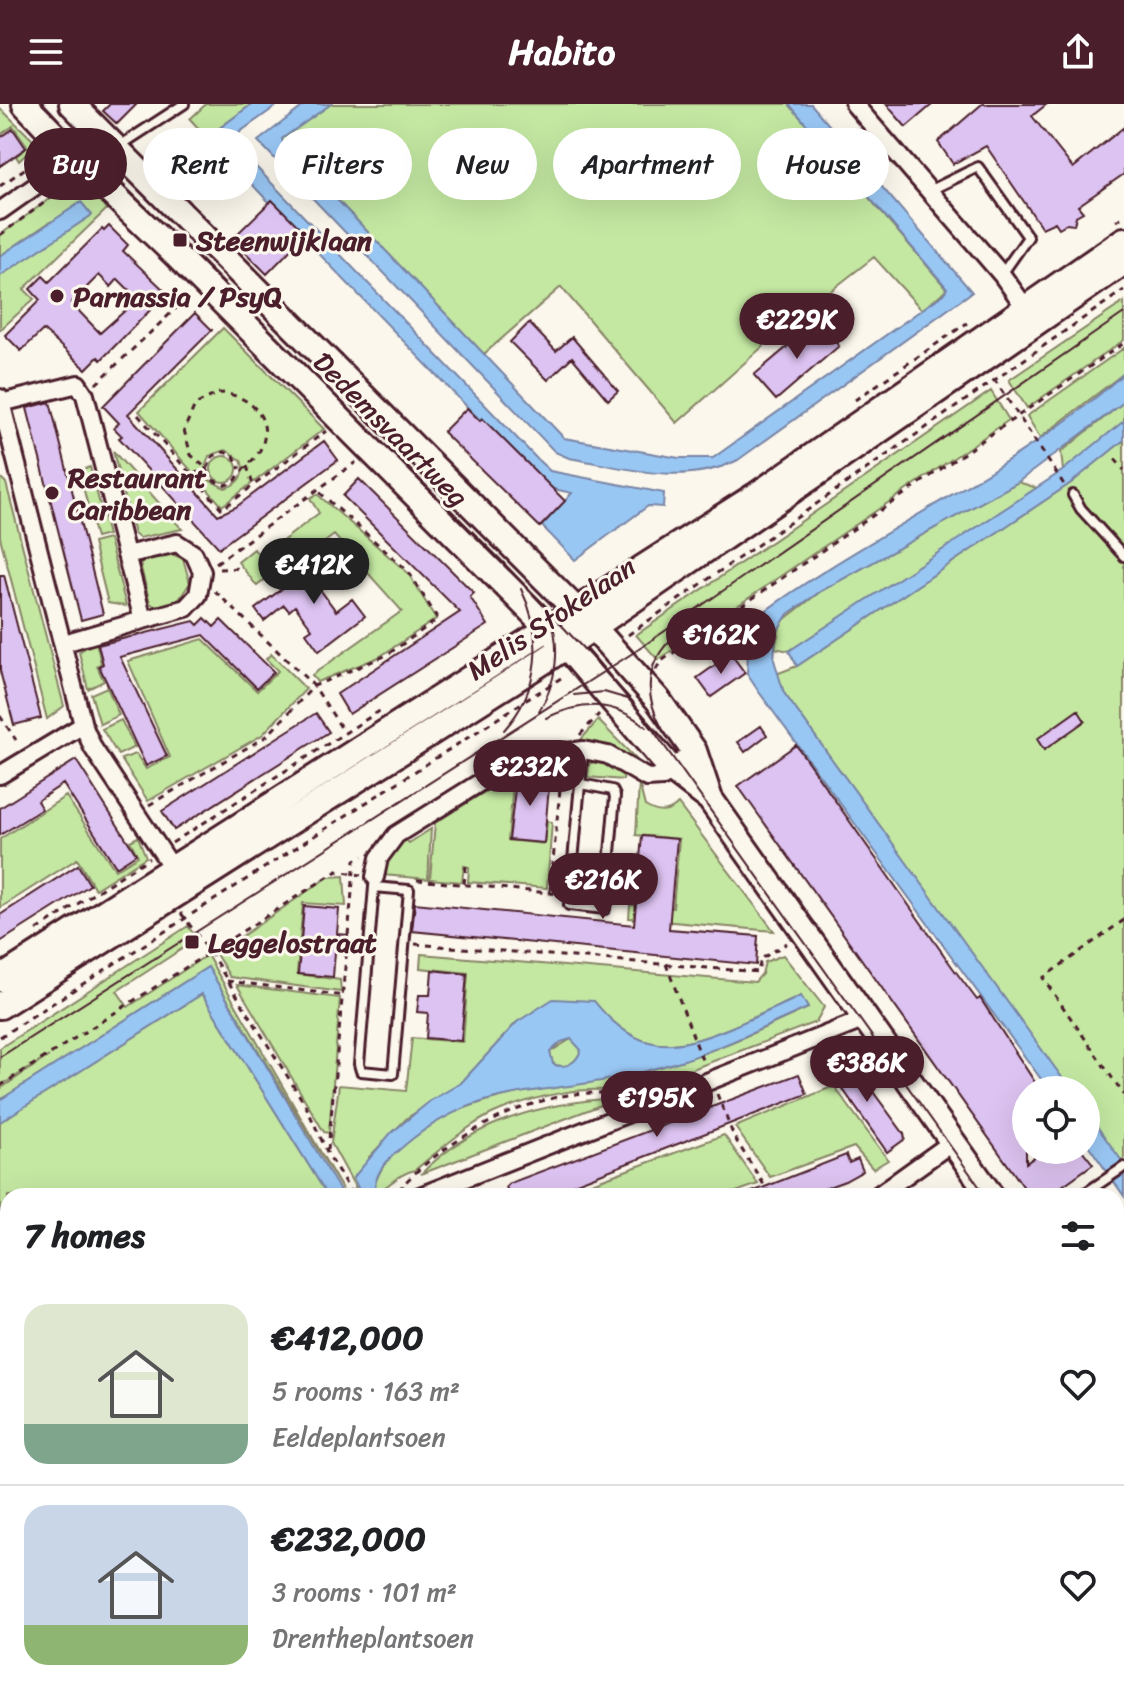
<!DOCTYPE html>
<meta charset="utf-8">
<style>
:root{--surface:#fff;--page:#f6f6f6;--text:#202124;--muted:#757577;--line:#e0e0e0;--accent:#4a1f2b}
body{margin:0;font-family:Sriracha,sans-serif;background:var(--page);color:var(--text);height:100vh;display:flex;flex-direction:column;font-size:30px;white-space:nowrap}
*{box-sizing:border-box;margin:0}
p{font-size:26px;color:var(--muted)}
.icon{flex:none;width:44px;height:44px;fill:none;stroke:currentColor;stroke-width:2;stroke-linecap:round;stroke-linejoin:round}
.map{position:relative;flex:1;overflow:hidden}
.panel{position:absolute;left:0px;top:1084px;width:1124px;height:514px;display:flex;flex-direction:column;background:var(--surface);border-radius:24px 24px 0 0;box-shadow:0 8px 32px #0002}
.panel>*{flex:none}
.banner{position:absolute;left:24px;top:24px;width:1076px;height:72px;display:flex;gap:16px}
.fabs{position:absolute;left:1012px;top:972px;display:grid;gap:16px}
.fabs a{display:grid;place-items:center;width:88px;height:88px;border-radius:50%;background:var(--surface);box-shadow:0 8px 32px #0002;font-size:40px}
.price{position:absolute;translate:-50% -68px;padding:0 18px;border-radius:28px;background:var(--accent);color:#fff;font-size:26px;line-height:52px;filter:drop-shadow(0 2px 4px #0008)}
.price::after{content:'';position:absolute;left:50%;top:48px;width:24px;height:18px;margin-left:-12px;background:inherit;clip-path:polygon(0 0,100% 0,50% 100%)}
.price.on{background:#222;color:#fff}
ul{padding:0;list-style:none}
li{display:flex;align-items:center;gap:24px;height:200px;padding:0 24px}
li+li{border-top:2px solid var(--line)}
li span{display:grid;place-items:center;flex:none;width:224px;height:160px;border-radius:24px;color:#555}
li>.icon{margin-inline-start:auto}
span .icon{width:96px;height:96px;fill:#fffc;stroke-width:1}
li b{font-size:34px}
h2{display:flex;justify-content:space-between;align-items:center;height:96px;padding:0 24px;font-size:34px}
.pill{padding:0 28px;border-radius:36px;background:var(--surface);box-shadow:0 8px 32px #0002;font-size:28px;line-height:72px}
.pill.on{background:var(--accent);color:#fff}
header{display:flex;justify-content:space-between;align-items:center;height:104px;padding:0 24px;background:var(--accent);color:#fff;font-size:36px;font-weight:700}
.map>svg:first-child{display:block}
</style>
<header><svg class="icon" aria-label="menu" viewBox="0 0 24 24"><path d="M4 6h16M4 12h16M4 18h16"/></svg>Habito<svg class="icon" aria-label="share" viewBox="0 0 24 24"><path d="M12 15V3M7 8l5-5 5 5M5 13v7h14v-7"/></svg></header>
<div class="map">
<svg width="1124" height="1597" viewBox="0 0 1124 1597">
<rect width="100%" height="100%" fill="#fbf7ec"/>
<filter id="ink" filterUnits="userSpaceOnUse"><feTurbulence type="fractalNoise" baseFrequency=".0125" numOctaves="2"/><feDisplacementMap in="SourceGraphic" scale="16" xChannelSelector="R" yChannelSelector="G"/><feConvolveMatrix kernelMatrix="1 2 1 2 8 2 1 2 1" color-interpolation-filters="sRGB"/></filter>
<g filter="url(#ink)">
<path fill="#f2e7ee" d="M0,1208L8,1220V1318L0,1323Z
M8,1353V1502L0,1506V1358Z"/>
<path fill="#c4e8a2" stroke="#878466" stroke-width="2" fill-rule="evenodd" d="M206,0H252L209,32L210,37L190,15Z
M331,0H789L947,185L922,206L874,153L787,221L677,319L561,183L484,250L283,39L281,35Z
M0,4L37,40L19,57L16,52L28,43L13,22L0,31Z
M78,74L108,104L24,185L34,195L0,226V172L92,110L50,118L0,152V131Z
M1124,198V236L1027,304L1009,276Z
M223,224L324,325L222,402L139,307ZM226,346L241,356C246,369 240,380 225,384L209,376L205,364L209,352Z
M1124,244V269L1040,334L1027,312Z
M991,287L1009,316L658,556L636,531Z
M1124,298V317L1063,367L1061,348Z
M1124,336V1061L1086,1008V986H1070L784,589L776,570L797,562L1071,379Z
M113,347L182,425L139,434L134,430Z
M211 365a13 13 0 1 1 26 0a13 13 0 1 1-26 0Z
M90,363L108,431L96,434L79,367Z
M0,373L6,379L64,602L47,615L0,433Z
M1018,378L1037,384L789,547L775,544L781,518L821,487Z
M317,390L408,469L436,515L379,553L317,578L312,571L402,507L334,431L290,465L276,442L319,409L310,394Z
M109,435L126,502L108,499L93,439Z
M254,445L273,469L257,482L238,458Z
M168,448L183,455L190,479L178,497L156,503L150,499L140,460L147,454H163L162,449Z
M203,535L257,587L278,567L266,555L271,550L306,585L262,631L148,697L121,655L136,650L146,665L170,653L128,557Z
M96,537L101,559L97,562L104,577L88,585L79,548Z
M107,583L119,611L100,620L91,590Z
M121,616L135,643L118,651L102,625Z
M598,616L637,656L635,659L578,639Z
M560,651L557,678L551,677V670L514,668L508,736L545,740L547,717L552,718L547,784L468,778L469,763L464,762L462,778L430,775L435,719L505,675L503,670L526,659Z
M600,655L624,666L623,676L588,673L589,660Z
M639,679L645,702C657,709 667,711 678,700L774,827L629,814L630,801L673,804L679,735L636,731Z
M66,692L115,766L138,752L130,737L138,733L146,753L95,785L77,755L0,804V735Z
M431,725L428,775L383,771L387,755L404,733L409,739Z
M344,772L346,802L303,799L297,870L340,876L341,888L230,873L216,850L328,773Z
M188,822L197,835L117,887L128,903L207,851L346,1092L208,863L0,996V985L49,952L0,982V944Z
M421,850L755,878L762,870L765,858L783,851L824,903L816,918L627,990C590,979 536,992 501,1006C470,1018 440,1046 415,1066C392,1071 385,1092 360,1092L331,1039L339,981L406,987L412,934L463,938L468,869L420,864ZM801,892L808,904C767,922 726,943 683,956C593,984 417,979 375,1078L369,1053L407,1014L461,979L517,918L594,897C637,951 672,948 732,923C755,913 778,903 801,892Z
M237,881L340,894L329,1029L324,1028Z
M202,890L328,1092H8V1149L0,1136V1018Z
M571,935L578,939L581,946C577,958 566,966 553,960L550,948Z
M834,982L888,1056L873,1065L854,1043L770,1073L735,1023Z
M603,995L614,996L421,1070C469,1020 535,1001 603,995Z
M724,1031L758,1080L725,1092H556Z
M309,1590H454L459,1597H313Z"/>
<path fill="#99c7f4" stroke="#7984a4" stroke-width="2" fill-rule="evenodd" d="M252,0H279L240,28L234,40L538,356L550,367L664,389L663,403L648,402L575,456L542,422L572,389L549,384L534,372L210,37L209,32Z
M306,0H331L282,35L283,39L564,334L679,354H713L945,189L947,184L789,0H811L972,188L738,356C683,383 627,364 569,354L555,348L258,37Z
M81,98L92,111L0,172V152Z
M1124,269V298L1018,378L821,487L788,510L776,529L774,556L784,589L1071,986H1049L759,588L747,570L749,519C868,428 1013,371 1124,269Z
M1124,317V336L1071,379L797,562L789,547L1062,367Z
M208,863L343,1092H328L202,890L0,1018V996Z
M801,892L808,904C767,921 726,943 684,956C660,963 636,971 612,975C531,991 474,983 406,1040C392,1052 376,1064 375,1084L361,1090L353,1074L390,1030L430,997L461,979L517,918L553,895L594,897C637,951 672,948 732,923C755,913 779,903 801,892ZM571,935L581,946C577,958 566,966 553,960L550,948L561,938Z
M1086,1007L1124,1060V1092L1086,1038Z"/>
<path fill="#ddc3f1" stroke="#4a1f2b" stroke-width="2" fill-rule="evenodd" d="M110,0H137L117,20L103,7Z
M886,0H933L906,23Z
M982,0H1047L1032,12L1073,64L1124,23V70L1078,102L1083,108L1076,112L1074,121L1066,120L1059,124L1055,118L1042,124L986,42L953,60L938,38Z
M13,25L26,44L0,62V34Z
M272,96L306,130L267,170L232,135Z
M109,122L128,141L123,147L167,189L101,256L98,253L86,265L43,226L21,247L5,231L40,196L30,185L43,172L49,178L102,125L104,127ZM99,171L111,183L118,175L138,195L100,229L71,199Z
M195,209L212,226L128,310L218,411L236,403L324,337L338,356L219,444L119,334L122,332L114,324L119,319L103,302Z
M818,217L839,242L776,296L754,271Z
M529,219L556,247L572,233L618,287L608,296L572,253L548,276L510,238Z
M50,298L103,510L81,516L27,304Z
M467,304L480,317L482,314L565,397L540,423L443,328Z
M359,375L474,489L470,493L488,521L349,610L337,590L460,508L343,392Z
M322,455L335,472L319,484L336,507L352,495L365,512L319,547L306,529L312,525L295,502L289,507L284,501L264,517L255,505Z
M0,471H4L41,614L14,621L0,567Z
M205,514L214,523L221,516L274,568L257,584L204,531L120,553L167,652L146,662L99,562L103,560L98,541L194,517L198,521Z
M731,550L745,569L711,593L697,574Z
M1078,606L1085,617L1044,646L1037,635Z
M316,609L329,628L174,726L162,707Z
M761,622L767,631L745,648L738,638Z
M796,641L953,864L977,896L980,894L1040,986H1026V1059L1045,1046H1082L1093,1060L1048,1092H1030L738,682Z
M76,656L136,750L116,763L63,680L37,697L42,705L0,731V704Z
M517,668L550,671L544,739L509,736Z
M642,732L677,735L669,825L758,832L756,861L412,827L415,799L634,821Z
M78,761L90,781L0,838V811Z
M304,802L339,805L337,830L348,831L346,849L335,848L333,873L298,870Z
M432,866L467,870L461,937L426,934L428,909L417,908L419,891H430Z
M846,951L904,1030L905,1035L887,1048L828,964Z
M799,970L807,990L543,1092H510L506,1083L510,1079Z
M846,1051L849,1059L858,1055L863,1067L845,1077L804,1092H742Z"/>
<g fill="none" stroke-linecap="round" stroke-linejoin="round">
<g stroke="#4a1f2b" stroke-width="14">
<path id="lane" d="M118,43L184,0
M929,87L978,63L1028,133L1002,170
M1073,391L1081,405L1124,452
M581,680L612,686L615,692L605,805L569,801L583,647
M374,783L409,786L393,970L361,967L359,960L374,783L375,774
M1081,1092L1124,1063
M1116,1465L1124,1460
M0,1583L9,1597"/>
</g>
<g stroke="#4a1f2b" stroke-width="22">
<path id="street" d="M854,0L1002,171L1030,210
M0,107L75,54
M0,294L83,621L93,644L177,771
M1,299L78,280L85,291L143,516L64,539
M126,451L177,439L194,450L202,468L198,491L186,504L143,516
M0,671L83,621
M375,773L379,754L396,731L519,654L583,646L608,651L647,674L663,673L694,647
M420,1092L865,915
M877,1092L955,1036
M0,1340L8,1335
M1116,1397L1124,1392
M0,1524L8,1519
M45,1590L49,1597
M638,1590L642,1597
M712,1590L716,1597
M1114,1590L1118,1597
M208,1597L219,1590
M781,1597L793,1590
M1094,1597L1105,1590"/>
</g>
<g stroke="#4a1f2b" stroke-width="30">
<path id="secondary" d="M25,0L89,68L174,149L566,542L672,666L710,695
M72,0L593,523L658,596L694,647L710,695L991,1092
M0,875L755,392L1124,136
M0,902L547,555L1124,158
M1116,1269L1124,1280"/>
</g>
<path stroke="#4a1f2b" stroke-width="3" stroke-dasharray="6 6" stroke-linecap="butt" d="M0,82L46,50
M1116,117L1124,112
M0,131L74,77
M994,275L1065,382
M96,280L189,192
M218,289C249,289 277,316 259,348C252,359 243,363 236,376L226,381L212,376L207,365L191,351L184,326L195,301Z
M855,296L967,219
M138,311L222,405L326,327
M1115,355L1124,366
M247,362L253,381
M207,365L213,352L224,348L234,352L240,365
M193,370L207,365
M216,459L356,358
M219,465L242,464
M215,487L314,582L344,628
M628,531L1124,186
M656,566L660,558L1124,239
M0,612L16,636
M580,631L599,610
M149,701L267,632L314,582L387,551L438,515L408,467L317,386
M172,739L381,606
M417,776L560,790
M464,780L466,762
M550,788L562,665
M181,809L211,850L306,1002L328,1050L353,1092
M1124,816L1043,874L1124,991
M37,826L149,754
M415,840L758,868L761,855L787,839
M666,860L704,961
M227,877L345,892
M0,933L564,572
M0,982L337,767L361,771
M717,990L734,1033L771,1092
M328,1046L355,756L363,752
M406,1086L402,1082C448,1032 557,971 626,994
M1116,1234L1124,1245
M289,1590L293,1597
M491,1590L495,1597
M938,1597L950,1590"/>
<use href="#lane" stroke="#fbf7ec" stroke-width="8"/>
<use href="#street" stroke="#fbf7ec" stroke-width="16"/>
<use href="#secondary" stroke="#fbf7ec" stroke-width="24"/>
<path stroke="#4a1f2b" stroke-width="2" d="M42,0L500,455L633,598L986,1092
M574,591L604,588L628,595
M539,607C557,578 561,544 550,511
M546,614C583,597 614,596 646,623
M662,624C642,588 646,556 678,529
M504,626C540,587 544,531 521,485
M0,953L636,547L1124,209
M1116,1274L1124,1286"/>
</g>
</g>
<g fill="#4a1f2b" stroke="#fbf7ec" stroke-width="3">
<rect x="172" y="128" width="16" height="16" rx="4"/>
<circle cx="57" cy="192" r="8"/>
<circle cx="52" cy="389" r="8"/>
<rect x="184" y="830" width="16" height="16" rx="4"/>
</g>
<g text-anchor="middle" stroke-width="6" stroke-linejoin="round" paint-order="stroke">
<g font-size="28" font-weight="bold" fill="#4a1f2b" stroke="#fbf7ec" text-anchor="start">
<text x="196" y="146">Steenwijklaan</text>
<text x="73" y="202">Parnassia / PsyQ</text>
<text x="68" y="383">Restaurant<tspan x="68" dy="32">Caribbean</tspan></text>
<text x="208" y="848">Leggelostraat</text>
</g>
<g font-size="28" fill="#4a1f2b" stroke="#fbf7ec">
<text transform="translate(391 325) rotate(45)" y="10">Dedemsvaartweg</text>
<text transform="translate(551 514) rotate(-34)" y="10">Melis Stokelaan</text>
</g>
</g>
</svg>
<div class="fabs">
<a><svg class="icon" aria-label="locate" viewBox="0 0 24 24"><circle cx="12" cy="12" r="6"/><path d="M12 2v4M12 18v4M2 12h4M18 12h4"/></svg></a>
</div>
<b class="price" style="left:797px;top:257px">€229K</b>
<b class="price on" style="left:314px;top:502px">€412K</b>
<b class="price" style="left:721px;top:572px">€162K</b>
<b class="price" style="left:530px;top:704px">€232K</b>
<b class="price" style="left:603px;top:817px">€216K</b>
<b class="price" style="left:867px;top:1000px">€386K</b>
<b class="price" style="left:657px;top:1035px">€195K</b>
<div class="banner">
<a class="pill on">Buy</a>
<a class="pill">Rent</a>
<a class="pill">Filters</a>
<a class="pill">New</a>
<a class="pill">Apartment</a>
<a class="pill">House</a>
</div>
<section class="panel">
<h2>7 homes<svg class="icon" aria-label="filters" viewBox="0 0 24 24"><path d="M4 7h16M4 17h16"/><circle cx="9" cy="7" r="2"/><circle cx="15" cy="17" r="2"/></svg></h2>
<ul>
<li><span style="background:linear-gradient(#dfe7d0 75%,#7fa58c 0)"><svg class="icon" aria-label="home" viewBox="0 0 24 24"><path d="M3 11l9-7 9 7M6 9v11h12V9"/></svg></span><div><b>€412,000</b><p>5 rooms · 163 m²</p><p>Eeldeplantsoen</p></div><svg class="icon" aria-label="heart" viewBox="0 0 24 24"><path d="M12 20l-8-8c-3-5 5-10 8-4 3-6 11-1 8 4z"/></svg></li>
<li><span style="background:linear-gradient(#c9d6e8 75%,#8fb573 0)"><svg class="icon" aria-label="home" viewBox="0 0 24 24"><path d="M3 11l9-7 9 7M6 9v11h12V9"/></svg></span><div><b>€232,000</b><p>3 rooms · 101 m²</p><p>Drentheplantsoen</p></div><svg class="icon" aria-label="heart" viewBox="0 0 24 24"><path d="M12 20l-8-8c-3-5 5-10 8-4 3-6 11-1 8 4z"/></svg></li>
</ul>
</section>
</div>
